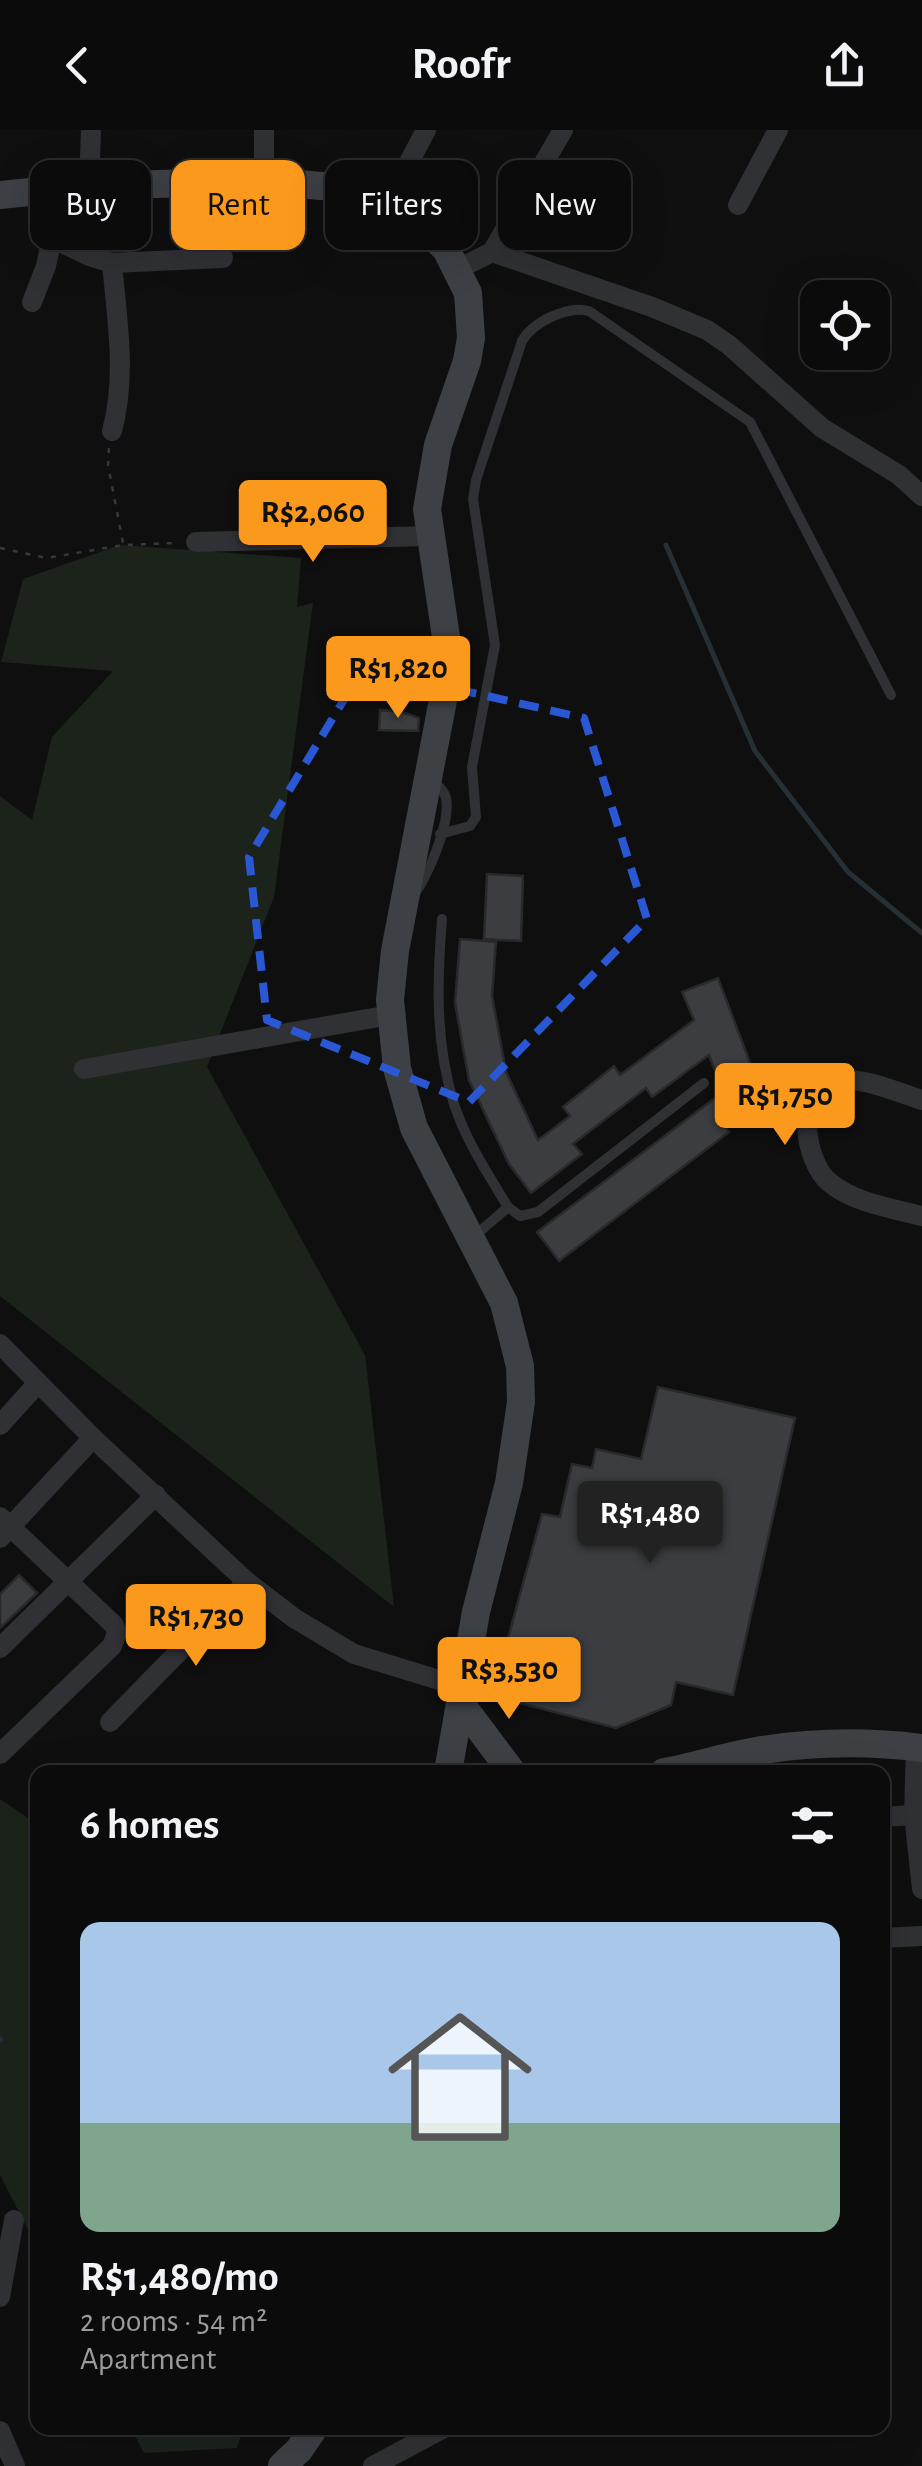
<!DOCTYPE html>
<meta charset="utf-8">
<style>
body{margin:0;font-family:"Alegreya Sans",sans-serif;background:#19191a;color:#f1f3f6;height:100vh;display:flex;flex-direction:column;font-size:38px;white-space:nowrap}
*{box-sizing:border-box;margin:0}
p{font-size:32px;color:#9a9b9d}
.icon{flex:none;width:55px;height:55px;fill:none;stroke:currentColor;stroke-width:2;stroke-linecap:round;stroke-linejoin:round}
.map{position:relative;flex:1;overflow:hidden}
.side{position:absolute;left:30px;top:1635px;width:860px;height:670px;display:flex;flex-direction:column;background:#0b0b0c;border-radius:20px;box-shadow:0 10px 40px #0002,0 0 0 2px #2b2b2d}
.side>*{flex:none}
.hud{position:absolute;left:30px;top:30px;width:862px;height:90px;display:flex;gap:20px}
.controls{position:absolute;left:800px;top:150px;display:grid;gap:20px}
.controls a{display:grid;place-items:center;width:90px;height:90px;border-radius:20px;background:#0b0b0c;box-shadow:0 10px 40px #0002,0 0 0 2px #2b2b2d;font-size:50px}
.price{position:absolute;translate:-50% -85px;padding:0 22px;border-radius:10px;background:#fa991c;color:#111;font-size:32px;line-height:65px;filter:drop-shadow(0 2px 5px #0008)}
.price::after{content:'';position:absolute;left:50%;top:60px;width:30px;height:22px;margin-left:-15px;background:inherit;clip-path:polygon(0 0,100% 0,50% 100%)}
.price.on{background:#222;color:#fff}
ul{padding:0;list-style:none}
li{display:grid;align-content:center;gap:20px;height:530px;padding:0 50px}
li span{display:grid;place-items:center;height:310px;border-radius:20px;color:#555}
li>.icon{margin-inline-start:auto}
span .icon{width:180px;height:180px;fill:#fffc;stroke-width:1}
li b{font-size:42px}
h2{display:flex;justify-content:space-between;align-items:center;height:120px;padding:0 50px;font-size:42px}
.chip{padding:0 35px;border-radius:20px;background:#0b0b0c;box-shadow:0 10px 40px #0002,0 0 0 2px #2b2b2d;font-size:35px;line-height:90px}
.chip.on{background:#fa991c;color:#111}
header{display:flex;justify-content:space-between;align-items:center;height:130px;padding:0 50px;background:#0b0b0c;font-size:45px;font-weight:600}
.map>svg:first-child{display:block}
.green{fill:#1b231b}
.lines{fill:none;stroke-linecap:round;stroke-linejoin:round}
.stream{stroke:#252f34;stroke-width:5}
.building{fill:#3b3d40;stroke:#29292c;stroke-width:2.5}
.path{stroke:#35383c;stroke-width:2.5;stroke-dasharray:5 8;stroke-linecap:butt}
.service{stroke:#303135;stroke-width:10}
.minor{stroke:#303135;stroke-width:20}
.secondary{stroke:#3d4045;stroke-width:28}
.marked{fill:none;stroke:#2a57d4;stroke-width:8;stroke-dasharray:20 12;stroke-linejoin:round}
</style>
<header><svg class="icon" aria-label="back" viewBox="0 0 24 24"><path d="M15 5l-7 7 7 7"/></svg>Roofr<svg class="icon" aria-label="share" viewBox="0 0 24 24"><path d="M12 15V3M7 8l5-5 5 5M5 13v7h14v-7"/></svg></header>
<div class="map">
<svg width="922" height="2336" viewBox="0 0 922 2336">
<rect width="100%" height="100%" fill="#0f0f10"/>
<g class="green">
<polygon points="120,415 301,428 297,477 313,473 274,767 207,937 365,1225 394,1477 0,1166 0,666 32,690 52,607 113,541 1,532 23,449"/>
<polygon points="0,1669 37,1694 37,2117 0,2045"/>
<polygon points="131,2298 243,2298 237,2318 144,2323"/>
</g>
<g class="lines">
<g class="stream">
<polyline points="666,415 755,621 848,742 922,803"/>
<polyline points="0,1909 1,1910"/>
</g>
</g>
<g class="building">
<polygon points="380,580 399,581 419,588 418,601 379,600"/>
<polygon points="487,744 523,746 521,811 484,809"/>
<polygon points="460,809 496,812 492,866 506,942 538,1010 570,986 563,977 614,936 620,945 694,890 682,862 718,848 767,978 723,994 729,1002 559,1131 537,1102 723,962 709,925 652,967 646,958 573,1014 582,1024 531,1063 509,1034 469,950 455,873"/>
<polygon points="658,1257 795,1288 733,1565 676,1552 671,1575 616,1598 504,1569 496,1552 542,1384 560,1387 572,1334 592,1338 596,1319 641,1329"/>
<polygon points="19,1445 37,1463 0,1498 0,1464"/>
</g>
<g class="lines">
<g class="path">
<polyline points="109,318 108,335 123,413"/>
<polyline points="0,418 47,428 123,415 176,413"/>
</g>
<g class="service">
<path d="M440,704L470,696L476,687L472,637L495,515L473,369L476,350L522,211C533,192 568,175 589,181L750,292L891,565"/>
<path d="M414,765C428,745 451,693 446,668C444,660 437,655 431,649"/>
<path d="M442,789C437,851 435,913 454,974C466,1011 488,1044 508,1077L471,1109"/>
<polyline points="508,1077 520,1086 538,1082 704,953"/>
</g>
<g class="minor">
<polyline points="264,51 264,0"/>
<polyline points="89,56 91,0"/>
<polyline points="53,61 52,108 89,126 112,133 223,128"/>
<polyline points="387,74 426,0"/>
<polyline points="738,75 778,0"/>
<polyline points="492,122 652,177 707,200 729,215 822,298 899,345 922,366"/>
<polyline points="458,139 492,122 563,0"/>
<polyline points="32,172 46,136 52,108"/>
<path d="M112,301C127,245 117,190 112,133"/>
<polyline points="196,412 429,406"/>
<polyline points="84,939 390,885"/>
<path d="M922,970C896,962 859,944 832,952C794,962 805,1032 829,1052C854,1073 891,1078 922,1086"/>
<polyline points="0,1214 93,1308 247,1452 294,1488 354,1524 462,1557"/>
<polyline points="0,1295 37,1254"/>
<polyline points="0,1387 114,1495 117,1503 112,1516 0,1624"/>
<polyline points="0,1408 93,1308"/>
<polyline points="0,1518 156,1365"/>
<polyline points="110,1592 247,1452"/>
<polyline points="916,1617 914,1685 922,1759"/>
<polyline points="882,1687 914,1685"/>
<polyline points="882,1808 922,1806"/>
<polyline points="0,2167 14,2090"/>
<polyline points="0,2301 15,2336"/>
<polyline points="373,2336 444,2298"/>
</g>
<g class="secondary">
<polyline points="0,65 89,56 264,51 333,57 387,74 412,87 446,119 468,163 471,208 467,231 438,315 427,379 446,507 443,570 395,821 390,870 397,938 414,998 504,1173 520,1236 521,1272 509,1353 476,1482 448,1642"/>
<polyline points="461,1574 512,1642"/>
<path d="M664,1642C695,1637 725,1626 756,1621C811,1612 867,1611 922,1618"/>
<polyline points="282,2336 299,2320 314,2298"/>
</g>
</g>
<path class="marked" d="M363,538L584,588L647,789L469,972L267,890L249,727Z"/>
</svg>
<div class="controls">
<a><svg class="icon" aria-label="locate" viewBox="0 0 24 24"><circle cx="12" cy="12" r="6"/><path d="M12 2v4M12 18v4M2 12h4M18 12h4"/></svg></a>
</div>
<b class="price" style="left:313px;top:435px">R$2,060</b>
<b class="price" style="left:398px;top:591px">R$1,820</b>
<b class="price" style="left:785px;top:1018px">R$1,750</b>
<b class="price on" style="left:650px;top:1436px">R$1,480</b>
<b class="price" style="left:196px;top:1539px">R$1,730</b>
<b class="price" style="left:509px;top:1592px">R$3,530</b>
<div class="hud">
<a class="chip">Buy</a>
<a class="chip on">Rent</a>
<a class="chip">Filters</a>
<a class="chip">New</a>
</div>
<section class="side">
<h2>6 homes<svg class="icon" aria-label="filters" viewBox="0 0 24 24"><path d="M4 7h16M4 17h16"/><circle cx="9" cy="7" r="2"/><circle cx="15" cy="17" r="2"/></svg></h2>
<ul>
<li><span style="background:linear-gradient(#a9c7e8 65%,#7fa58c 0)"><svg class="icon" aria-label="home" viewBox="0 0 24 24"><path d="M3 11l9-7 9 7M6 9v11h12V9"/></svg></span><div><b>R$1,480/mo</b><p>2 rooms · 54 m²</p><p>Apartment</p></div></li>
</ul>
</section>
</div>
